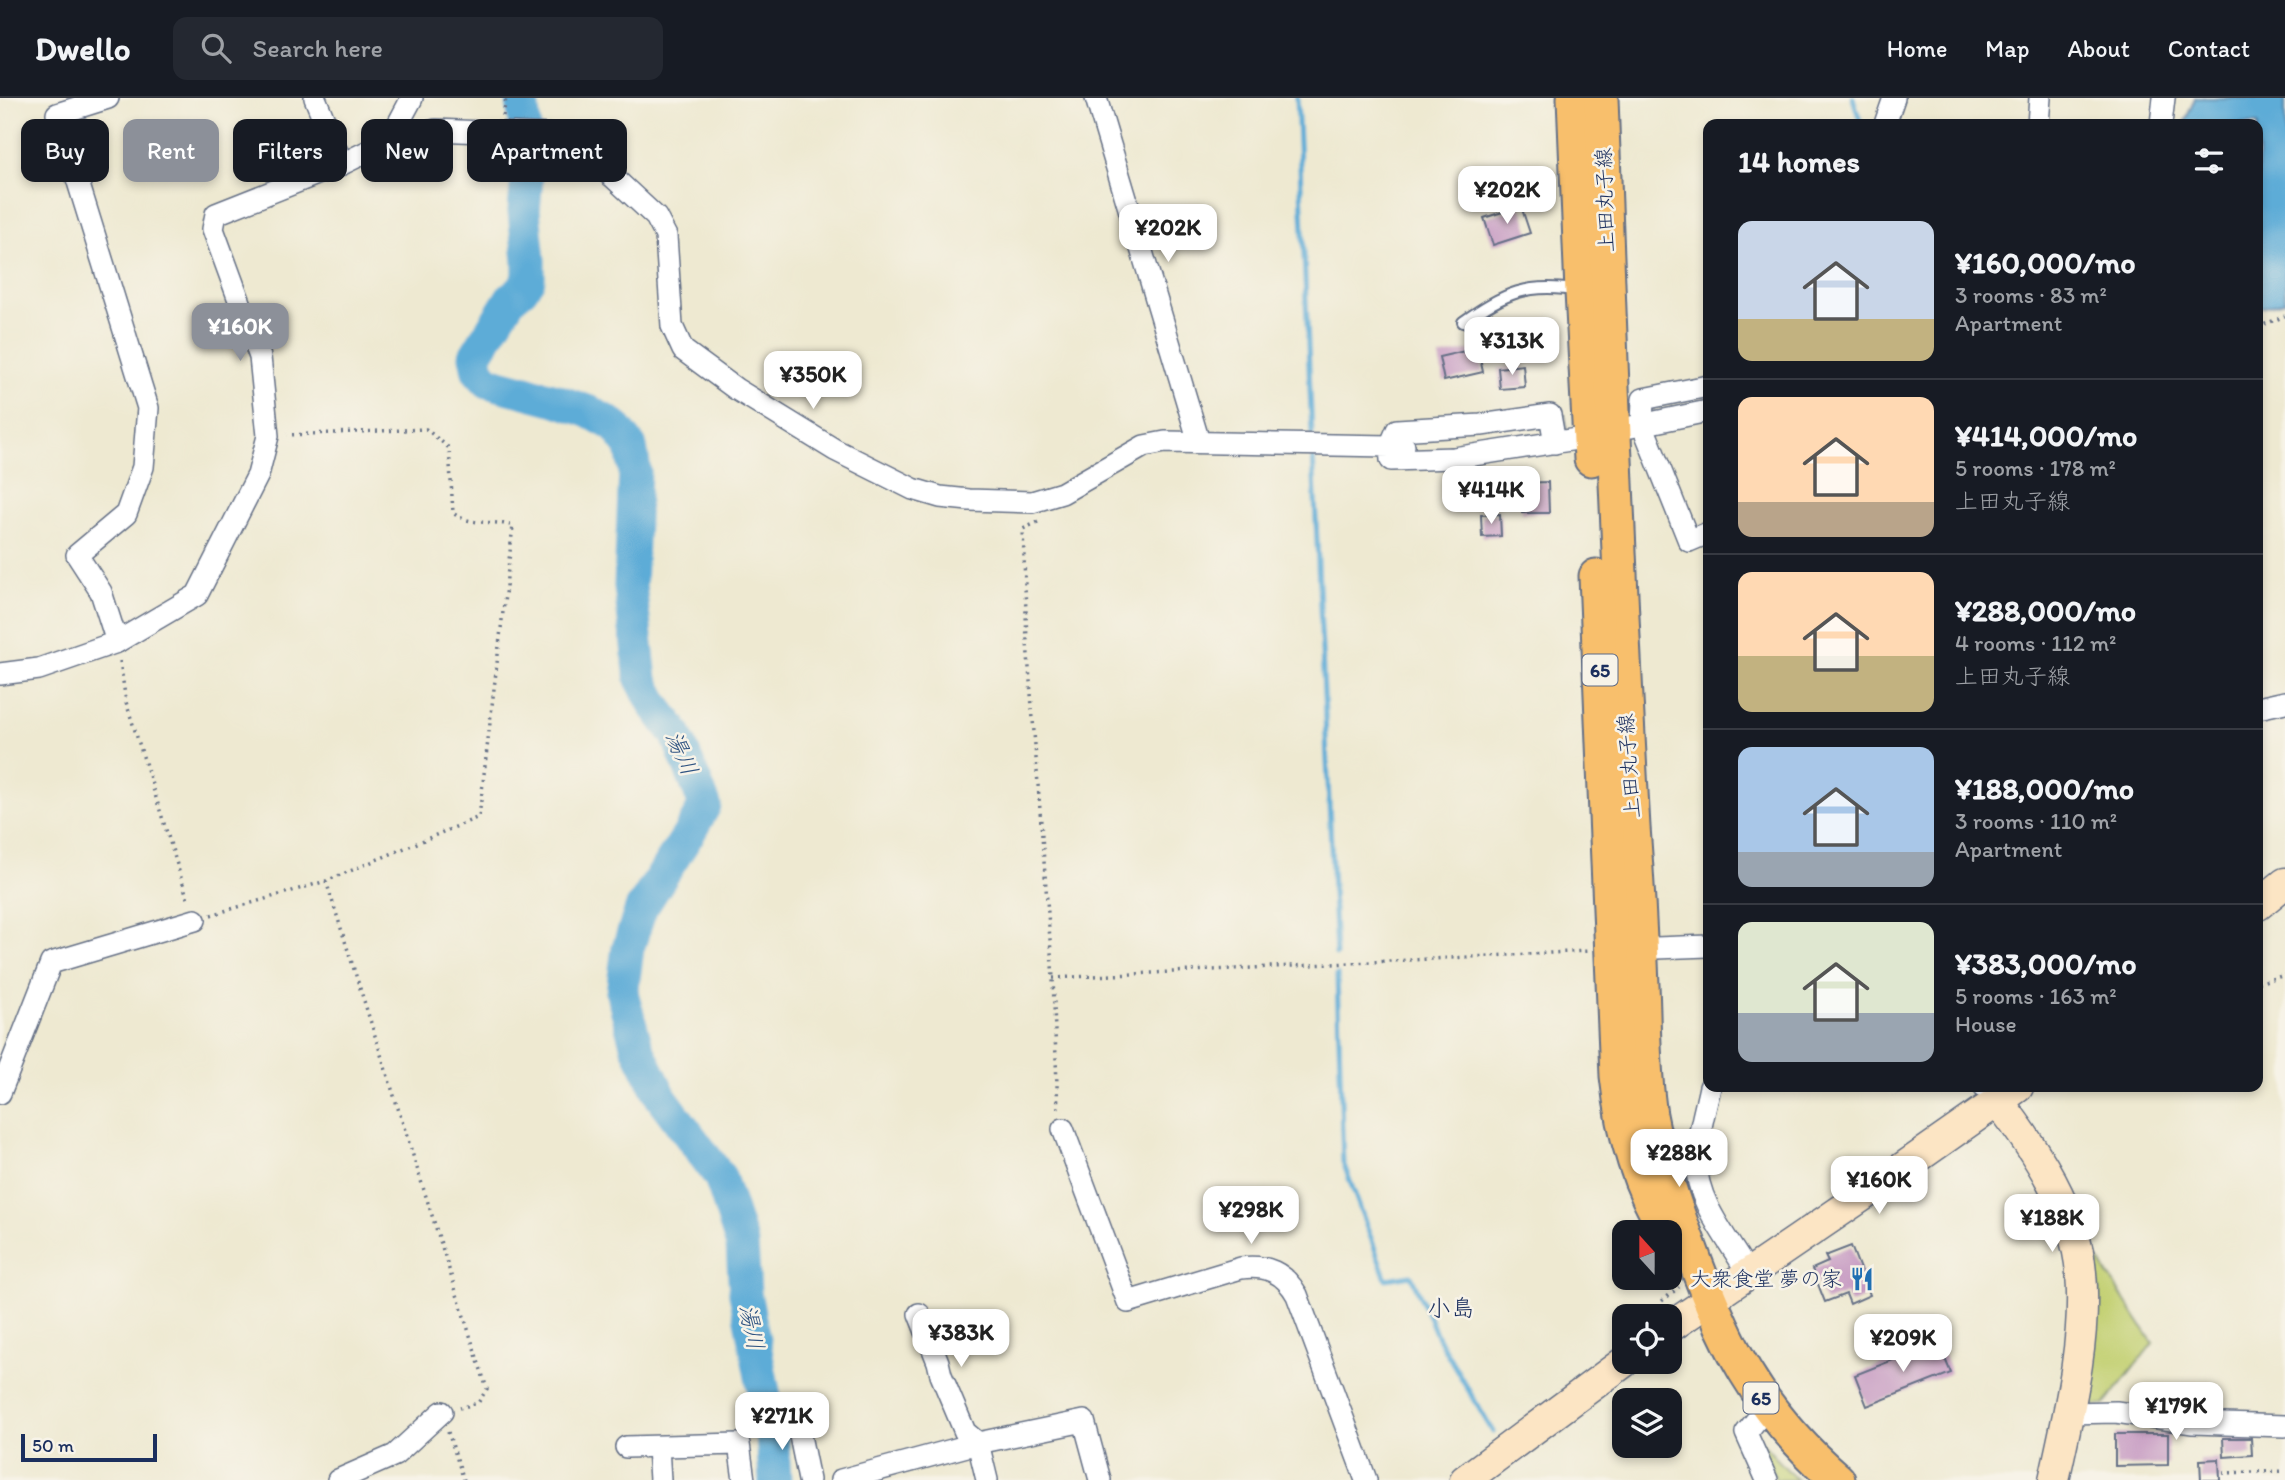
<!DOCTYPE html>
<meta charset="utf-8">
<style>
body{margin:0;font-family:Itim,"Klee One",sans-serif;background:#242831;color:#f1f3f6;height:100vh;display:flex;flex-direction:column;font-size:26px;white-space:nowrap}
*{box-sizing:border-box;margin:0}
p{font-size:23px;color:#9ea1a6}
.icon{flex:none;width:38px;height:38px;fill:none;stroke:currentColor;stroke-width:2;stroke-linecap:round;stroke-linejoin:round}
.map{position:relative;flex:1;overflow:hidden}
.details{position:absolute;left:1703px;top:21px;width:560px;height:973px;display:flex;flex-direction:column;background:#171b24;border-radius:14px;box-shadow:0 4px 10px #0003}
.details>*{flex:none}
.top-card{position:absolute;left:21px;top:21px;width:665px;height:63px;display:flex;gap:14px}
.needle{width:46px;rotate:339deg}
.controls{position:absolute;left:1612px;top:1122px;display:grid;gap:14px}
.controls a{display:grid;place-items:center;width:70px;height:70px;border-radius:14px;background:#171b24;box-shadow:0 4px 10px #0003;font-size:35px}
.scale{position:absolute;left:21px;bottom:18px;width:136px;box-sizing:border-box;padding-left:7px;border:4px solid #1b2f5e;border-top:0;font-size:19px;line-height:24px;white-space:nowrap;color:#1b2f5e;-webkit-text-stroke:5px #f7f3e8;paint-order:stroke}
.price{position:absolute;translate:-50% -60px;padding:0 16px;border-radius:14px;background:#fff;color:#222;font-size:23px;line-height:46px;filter:drop-shadow(0 2px 4px #0008)}
.price::after{content:'';position:absolute;left:50%;top:42px;width:21px;height:16px;margin-left:-10px;background:inherit;clip-path:polygon(0 0,100% 0,50% 100%)}
.price.selected{background:#8c9099;color:#fff}
ul{padding:0;list-style:none}
li{display:flex;align-items:center;gap:21px;height:175px;padding:0 35px}
li+li{border-top:2px solid #363941}
li span{display:grid;place-items:center;flex:none;width:196px;height:140px;border-radius:14px;color:#555}
li>.icon{margin-inline-start:auto}
span .icon{width:84px;height:84px;fill:#fffc;stroke-width:1}
li b{font-size:30px}
h2{display:flex;justify-content:space-between;align-items:center;height:84px;padding:0 35px;font-size:30px}
.tag{padding:0 24px;border-radius:14px;background:#171b24;box-shadow:0 4px 10px #0003;font-size:24px;line-height:63px}
.tag.selected{background:#8c9099;color:#fff}
header{display:flex;align-items:center;gap:42px;box-sizing:border-box;height:98px;padding:0 35px;background:#171b24;border-bottom:2px solid #363941}
header strong{font-size:33px}
nav{display:flex;gap:38px;margin-inline-start:auto;font-size:24px}
.search{width:490px;height:63px;background:#242831;display:flex;align-items:center;gap:18px;box-sizing:border-box;padding:0 24px;border-radius:14px;color:#9ea1a6;font-size:26px}
.map>svg:first-child{display:block}
.green{fill:#c3d072;stroke:#6f8068;stroke-width:2}
.water{fill:#5dacd7;stroke:#3c6e9a;stroke-width:2}
.lines{fill:none;stroke-linecap:round;stroke-linejoin:round}
.stream{stroke:#5dacd7;stroke-width:5}
.river{stroke:#5dacd7;stroke-width:33}
.building{fill:#c79cc3}
.street-tunnel{stroke:#c4c4ba;stroke-width:21;stroke-dasharray:21 10;stroke-linecap:butt}
.lane-casing{stroke:#657086;stroke-width:14}
.street-casing{stroke:#657086;stroke-width:24}
.secondary-casing{stroke:#657086;stroke-width:33}
.primary-casing{stroke:#657086;stroke-width:37}
.path{stroke:#657086;stroke-width:3.5;stroke-dasharray:2 5;stroke-linecap:butt}
.lane{stroke:#fff;stroke-width:10}
.street{stroke:#fff;stroke-width:21}
.secondary{stroke:#fce5c4;stroke-width:30}
.primary{stroke:#f8bf6c;stroke-width:33}
.labels{text-anchor:middle;stroke-width:5;stroke-linejoin:round;paint-order:stroke}
.shield{fill:#f7f3e8;stroke:#5d6a87;stroke-width:2}
.shield-label{font-size:19px;font-weight:bold;fill:#1b2f5e}
.street-label{font-size:21px;fill:#1b2f5e;stroke:#f7f3e8}
.poi-label{font-size:21px;fill:#1b2f5e;stroke:#f7f3e8;text-anchor:end}
.water-label{font-size:23px;font-style:italic;fill:#2f5482;stroke:#f7f3e8}
.quarter-label{font-size:24px;fill:#1b2f5e;stroke:#f7f3e8}
</style>
<header>
<strong>Dwello</strong>
<div class="search"><svg class="icon" aria-label="search" viewBox="0 0 24 24"><circle cx="10" cy="10" r="6"/><path d="M15 15l6 6"/></svg>Search here</div>
<nav><a>Home</a><a>Map</a><a>About</a><a>Contact</a></nav>
</header>
<div class="map">
<svg width="2285" height="1382" viewBox="0 0 2285 1382">
<rect width="100%" height="100%" fill="#f7f3e8"/>
<filter id="ink" filterUnits="userSpaceOnUse"><feTurbulence type="fractalNoise" baseFrequency=".0143" numOctaves="2"/><feDisplacementMap in="SourceGraphic" scale="14" xChannelSelector="R" yChannelSelector="G"/><feConvolveMatrix kernelMatrix="1 2 1 2 8 2 1 2 1" color-interpolation-filters="sRGB"/></filter>
<filter id="wash" filterUnits="userSpaceOnUse"><feTurbulence type="fractalNoise" baseFrequency=".00686" numOctaves="4" result="noise"/><feDisplacementMap in="SourceGraphic" scale="28" xChannelSelector="R" yChannelSelector="G"/><feGaussianBlur stdDeviation="1.57" result="paint"/><feColorMatrix in="noise" values="0 0 0 0 0 0 0 0 0 0 0 0 0 0 0 0 0 1.4 0 .05"/><feComposite in="paint" operator="in"/></filter>
<g filter="url(#wash)">
<rect width="100%" height="100%" fill="#eee9d1"/>
<g class="green">
<polygon points="2097,1160 2153,1245 2104,1307 2082,1308 2095,1235 2099,1203"/>
<polygon points="1758,1341 1797,1382 1776,1382"/>
</g>
<polygon class="water" points="2195,0 2285,0 2285,203 2258,210 2258,26 2184,26"/>
<g class="lines">
<g class="stream">
<polyline points="1297,0 1312,336"/>
<polyline points="1853,0 1861,26"/>
<polyline points="1313,356 1336,857"/>
<polyline points="1337,877 1343,1064 1386,1181 1411,1177 1438,1240 1493,1334"/>
</g>
<polyline class="river" points="522,0 528,66 524,113 529,163 529,181 522,191 511,200 475,258 478,273 488,284 556,302 590,314 615,328 631,349 635,373 630,488 641,581 655,608 676,636 705,707 688,737 641,811 628,850 622,895 637,949 661,999 720,1079 742,1147 745,1195 772,1336 775,1382"/>
</g>
<g id="blocks">
<g class="building">
<polygon points="1521,108 1530,135 1493,147 1484,120"/>
<polygon points="1478,250 1483,274 1444,283 1439,259"/>
<polygon points="1523,267 1525,289 1500,291 1498,270"/>
<polygon points="1548,384 1549,415 1522,415 1521,385"/>
<polygon points="1500,416 1501,438 1482,439 1481,417"/>
<polygon points="1851,1148 1870,1197 1850,1206 1846,1196 1825,1204 1812,1171 1828,1164 1825,1158"/>
<polygon points="1938,1244 1951,1275 1867,1308 1855,1277"/>
<polygon points="2115,1336 2168,1336 2168,1367 2115,1368"/>
<polygon points="2223,1340 2251,1340 2252,1357 2224,1359"/>
<polygon points="2219,1361 2220,1382 2201,1382 2200,1362"/>
</g>
</g>
</g>
<g filter="url(#ink)">
<use href="#blocks" fill-opacity="0" stroke="#657086" stroke-width="2"/>
<g class="lines">
<polyline class="street-tunnel" points="1545,332 1665,309"/>
<g class="lane-casing">
<path id="lane" d="M1463,224C1505,195 1527,184 1579,193"/>
</g>
<g class="street-casing">
<g id="street">
<polyline points="108,0 57,16 148,310 143,369 126,416 77,457 101,494 117,544"/>
<polyline points="315,0 342,66"/>
<polyline points="1096,0 1199,344"/>
<polyline points="1885,26 1894,0"/>
<polyline points="2038,26 2040,0"/>
<polyline points="2161,26 2164,0"/>
<polyline points="389,43 412,0"/>
<polyline points="1708,288 1643,301 1642,326 1689,443 1708,435"/>
<polyline points="1631,329 1708,313"/>
<polyline points="1404,348 1390,348 1397,332 1481,327 1550,317 1555,345"/>
<polyline points="0,576 39,571 117,544 197,497 258,377 268,338 260,259 213,131 216,116 342,66 389,43 436,32 553,37 571,46 613,79 656,119 666,138 672,228 683,252 736,291 835,352 913,391 940,399 969,402 1032,404 1062,395 1144,348 1165,344 1390,348 1391,362 1454,360 1590,339"/>
<polyline points="2258,610 2285,604"/>
<polyline points="1630,851 1708,848"/>
<path d="M1710,989C1705,1013 1697,1039 1696,1063C1696,1104 1729,1142 1748,1175"/>
<polyline points="1984,989 1998,1003 2002,991"/>
<polyline points="0,995 51,865 195,822"/>
<path d="M1063,1031L1128,1204L1241,1170C1267,1167 1284,1174 1297,1197L1366,1382"/>
<polyline points="919,1216 938,1264 941,1277 965,1334 978,1345 987,1382"/>
<polyline points="2068,1315 2116,1314 2193,1325 2285,1328"/>
<polyline points="796,1318 809,1382"/>
<polyline points="626,1349 739,1346 744,1382"/>
<polyline points="658,1349 660,1382"/>
<polyline points="338,1382 395,1357 442,1314"/>
<polyline points="841,1382 978,1345 1084,1323 1100,1382"/>
<polyline points="1767,1382 1746,1335 1767,1309"/>
</g>
</g>
<g class="secondary-casing">
<g id="secondary">
<polyline points="2258,807 2285,785"/>
<path d="M1998,1003C2035,1051 2076,1113 2081,1175C2087,1242 2068,1317 2054,1382"/>
<polyline points="1670,1229 1874,1090 2018,989"/>
<polyline points="1465,1382 1624,1264"/>
</g>
</g>
<g class="primary-casing">
<g id="primary">
<polyline points="1574,0 1582,194 1591,361"/>
<path d="M1601,0C1610,243 1619,486 1633,729C1637,781 1640,834 1642,887C1644,930 1643,974 1650,1017C1658,1059 1672,1101 1687,1141C1723,1243 1755,1310 1838,1382"/>
<path d="M1596,478L1617,978C1623,1034 1637,1086 1667,1134"/>
</g>
</g>
<g class="path">
<polyline points="503,18 506,0"/>
<polyline points="2258,229 2285,218"/>
<polyline points="1038,424 1023,431 1027,544 1053,880 1058,1014"/>
<polyline points="120,563 126,604 189,805"/>
<polyline points="326,783 487,1291 478,1305 460,1310"/>
<path d="M211,817L326,783L479,719L513,428C492,421 471,429 453,415L449,350L426,331L287,337"/>
<polyline points="1053,880 1589,853"/>
<polyline points="2258,885 2285,877"/>
<polyline points="1662,1203 1679,1189"/>
<polyline points="448,1334 464,1382"/>
<polyline points="2223,1375 2285,1373"/>
</g>
<use href="#lane" class="lane"/>
<use href="#street" class="street"/>
<use href="#secondary" class="secondary"/>
<use href="#primary" class="primary"/>
</g>
</g>
<defs>
<g id="restaurant-bare" transform="scale(1.89)"><path d="M-5-6h1v4h1v-4h1v4h1v-4h1v5L-1.5 .5V6h-2V.5L-5-1ZM5-6V6H3V1.5H1.5Q1.5-4 5-6Z" fill="#1f6fb2" stroke="#f7f3e8" stroke-width="2.5" paint-order="stroke"/></g>
</defs>
<g fill-rule="evenodd">
<use href="#restaurant-bare" x="1862" y="1181"/>
</g>
<g class="labels">
<g class="shield">
<rect x="1582.5" y="556.5" width="35" height="31" rx="5"/>
<rect x="1743.5" y="1284.5" width="35" height="31" rx="5"/>
</g>
<g class="shield-label">
<text x="1600" y="579">65</text>
<text x="1761" y="1307">65</text>
</g>
<g class="street-label">
<text transform="translate(1605 102) rotate(-92)" y="7">上田丸子線</text>
<text transform="translate(1629 668) rotate(-94)" y="7">上田丸子線</text>
</g>
<g class="poi-label">
<text x="1842" y="1188">大衆食堂 夢の家</text>
</g>
<g class="water-label">
<text transform="translate(682 655) rotate(66)" y="8">湯川</text>
<text transform="translate(752 1229) rotate(79)" y="8">湯川</text>
</g>
<g class="quarter-label">
<text x="1451" y="1218">小島</text>
</g>
</g>
</svg>
<div class="controls">
<a><svg class="needle" viewBox="-14 -14 28 28"><path d="M0-13l5 13h-10z" fill="#e53935"/><path d="M0 13l5-13h-10z" fill="#9ea1a6"/></svg></a>
<a><svg class="icon" aria-label="locate" viewBox="0 0 24 24"><circle cx="12" cy="12" r="6"/><path d="M12 2v4M12 18v4M2 12h4M18 12h4"/></svg></a>
<a><svg class="icon" aria-label="layers" viewBox="0 0 24 24"><path d="M12 4l9 5-9 5-9-5zM3 14l9 5 9-5"/></svg></a>
</div>
<div class="scale">50 m</div>
<b class="price" style="left:1507px;top:128px">¥202K</b>
<b class="price" style="left:1168px;top:166px">¥202K</b>
<b class="price selected" style="left:240px;top:265px">¥160K</b>
<b class="price" style="left:1512px;top:279px">¥313K</b>
<b class="price" style="left:813px;top:313px">¥350K</b>
<b class="price" style="left:1491px;top:428px">¥414K</b>
<b class="price" style="left:1679px;top:1091px">¥288K</b>
<b class="price" style="left:1879px;top:1118px">¥160K</b>
<b class="price" style="left:1251px;top:1148px">¥298K</b>
<b class="price" style="left:2052px;top:1156px">¥188K</b>
<b class="price" style="left:961px;top:1271px">¥383K</b>
<b class="price" style="left:1903px;top:1276px">¥209K</b>
<b class="price" style="left:2176px;top:1344px">¥179K</b>
<b class="price" style="left:782px;top:1354px">¥271K</b>
<div class="top-card">
<a class="tag">Buy</a>
<a class="tag selected">Rent</a>
<a class="tag">Filters</a>
<a class="tag">New</a>
<a class="tag">Apartment</a>
</div>
<section class="details">
<h2>14 homes<svg class="icon" aria-label="filters" viewBox="0 0 24 24"><path d="M4 7h16M4 17h16"/><circle cx="9" cy="7" r="2"/><circle cx="15" cy="17" r="2"/></svg></h2>
<ul>
<li><span style="background:linear-gradient(#c9d6e8 70%,#c2b280 0)"><svg class="icon" aria-label="home" viewBox="0 0 24 24"><path d="M3 11l9-7 9 7M6 9v11h12V9"/></svg></span><div><b>¥160,000/mo</b><p>3 rooms · 83 m²</p><p>Apartment</p></div></li>
<li><span style="background:linear-gradient(#ffd9b3 75%,#b9a48a 0)"><svg class="icon" aria-label="home" viewBox="0 0 24 24"><path d="M3 11l9-7 9 7M6 9v11h12V9"/></svg></span><div><b>¥414,000/mo</b><p>5 rooms · 178 m²</p><p>上田丸子線</p></div></li>
<li><span style="background:linear-gradient(#ffd9b3 60%,#c2b280 0)"><svg class="icon" aria-label="home" viewBox="0 0 24 24"><path d="M3 11l9-7 9 7M6 9v11h12V9"/></svg></span><div><b>¥288,000/mo</b><p>4 rooms · 112 m²</p><p>上田丸子線</p></div></li>
<li><span style="background:linear-gradient(#a9c7e8 75%,#9aa5b1 0)"><svg class="icon" aria-label="home" viewBox="0 0 24 24"><path d="M3 11l9-7 9 7M6 9v11h12V9"/></svg></span><div><b>¥188,000/mo</b><p>3 rooms · 110 m²</p><p>Apartment</p></div></li>
<li><span style="background:linear-gradient(#dfe7d0 65%,#9aa5b1 0)"><svg class="icon" aria-label="home" viewBox="0 0 24 24"><path d="M3 11l9-7 9 7M6 9v11h12V9"/></svg></span><div><b>¥383,000/mo</b><p>5 rooms · 163 m²</p><p>House</p></div></li>
</ul>
</section>
</div>
